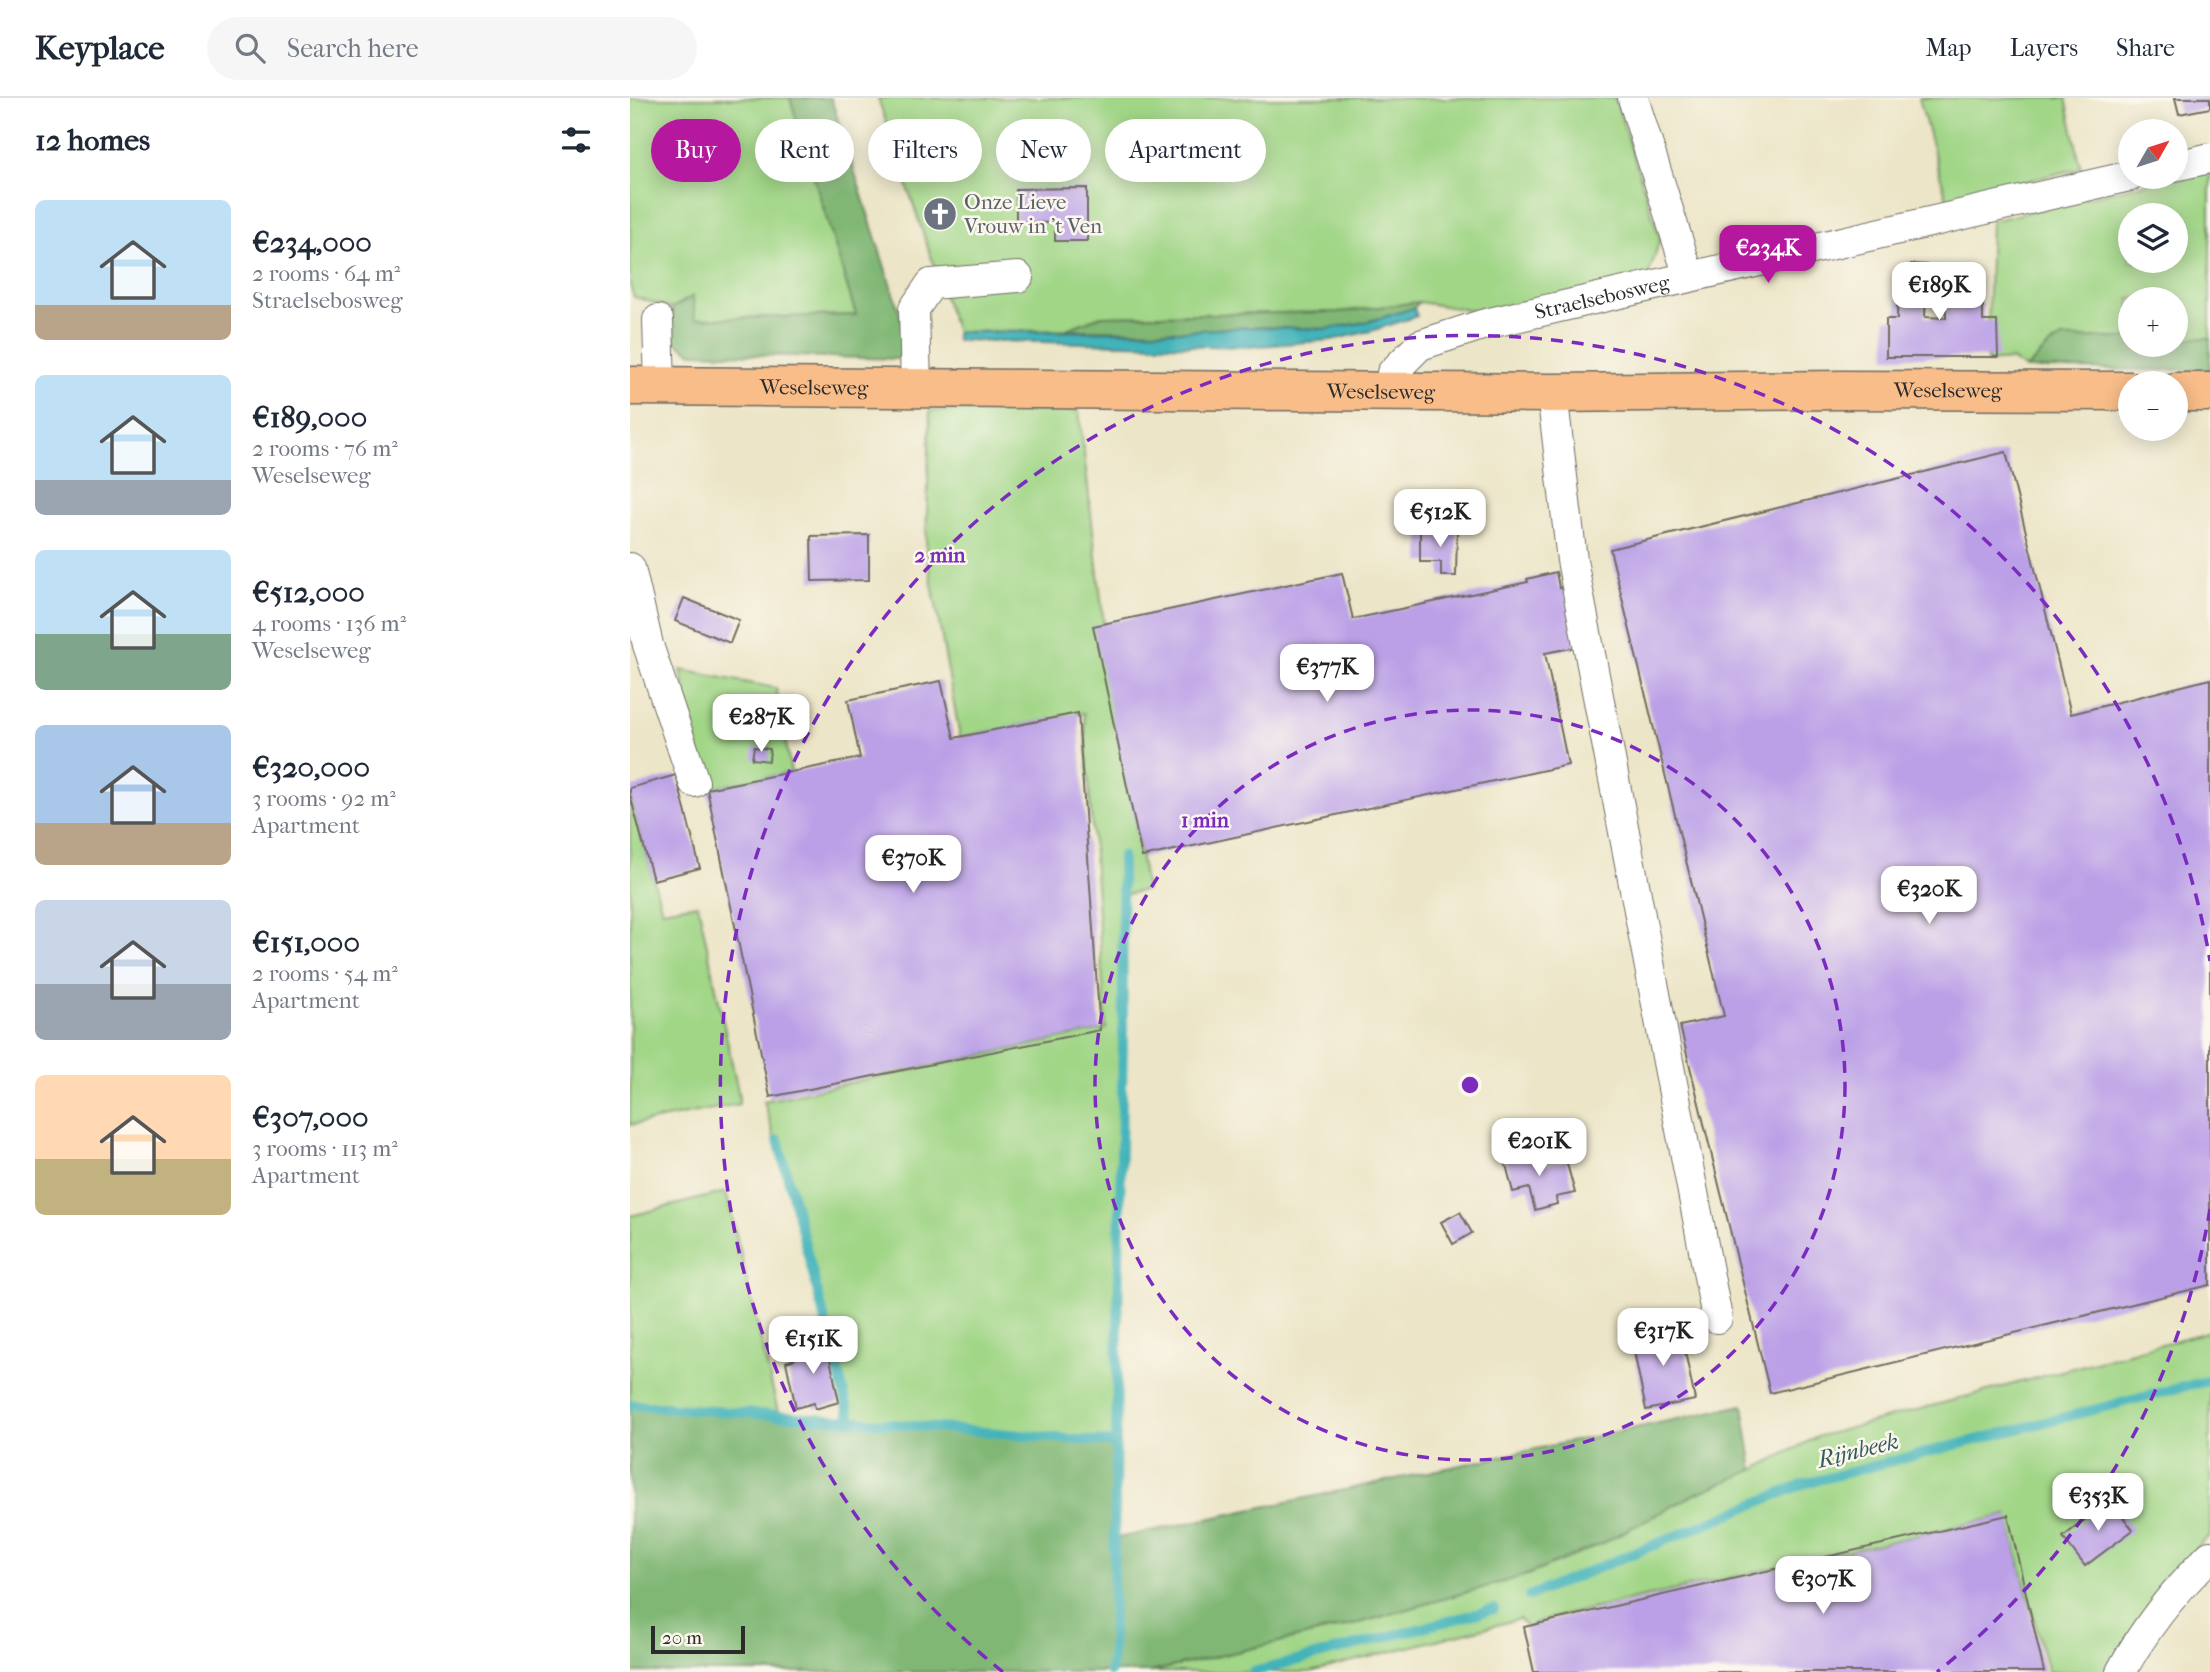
<!DOCTYPE html>
<meta charset="utf-8">
<style>
body{margin:0;font-family:"IM FELL French Canon",serif;background:#f6f6f7;color:#1f2937;height:100vh;display:flex;flex-direction:column;font-size:26px;white-space:nowrap}
*{box-sizing:border-box;margin:0}
p{font-size:23px;color:#747a83}
.icon{flex:none;width:38px;height:38px;fill:none;stroke:currentColor;stroke-width:2;stroke-linecap:round;stroke-linejoin:round}
.map{position:relative;flex:1;overflow:hidden}
.panel{display:flex;flex-direction:column;background:#fff;width:630px}
.panel>*{flex:none}
.guide{position:absolute;left:21px;top:21px;width:665px;height:63px;display:flex;gap:14px}
.needle{width:46px;rotate:51deg}
.fabs{position:absolute;left:1488px;top:21px;display:grid;gap:14px}
.fabs a{display:grid;place-items:center;width:70px;height:70px;border-radius:50%;background:#fff;box-shadow:0 4px 18px #0003;font-size:35px}
.scale{position:absolute;left:21px;bottom:18px;width:94px;box-sizing:border-box;padding-left:7px;border:4px solid #2b2b2b;border-top:0;font-size:19px;line-height:24px;white-space:nowrap;color:#2b2b2b;-webkit-text-stroke:5px #fbf7ec;paint-order:stroke}
.price{position:absolute;translate:-50% -60px;padding:0 16px;border-radius:14px;background:#fff;color:#222;font-size:23px;line-height:46px;filter:drop-shadow(0 2px 4px #0008)}
.price::after{content:'';position:absolute;left:50%;top:42px;width:21px;height:16px;margin-left:-10px;background:inherit;clip-path:polygon(0 0,100% 0,50% 100%)}
.price.on{background:#b5179e;color:#fff}
ul{padding:0;list-style:none}
li{display:flex;align-items:center;gap:21px;height:175px;padding:0 35px}
li span{display:grid;place-items:center;flex:none;width:196px;height:140px;border-radius:10px;color:#555}
li>.icon{margin-inline-start:auto}
span .icon{width:84px;height:84px;fill:#fffc;stroke-width:1}
li b{font-size:30px}
h2{display:flex;justify-content:space-between;align-items:center;height:84px;padding:0 35px;font-size:30px}
.tag{padding:0 24px;border-radius:32px;background:#fff;box-shadow:0 4px 18px #0003;font-size:24px;line-height:63px}
.tag.on{background:#b5179e;color:#fff}
header{display:flex;align-items:center;gap:42px;box-sizing:border-box;height:98px;padding:0 35px;background:#fff;border-bottom:2px solid #e0e1e3}
header strong{font-size:33px}
nav{display:flex;gap:38px;margin-inline-start:auto;font-size:24px}
.search{width:490px;height:63px;background:#f6f6f7;display:flex;align-items:center;gap:18px;box-sizing:border-box;padding:0 24px;border-radius:38px;color:#747a83;font-size:26px}
main{display:flex;flex:1;min-height:0}
.map>svg:first-child{display:block}
.green{fill:#a1d687;stroke:#668059;stroke-width:2;fill-rule:evenodd}
.forest{fill:#80b774;stroke:#567150;stroke-width:2}
.water{fill:#42b3b9;stroke:#366f72;stroke-width:2}
.lines{fill:none;stroke-linecap:round;stroke-linejoin:round}
.stream{stroke:#42b3b9;stroke-width:10}
.building{fill:#bba0e7}
.minor-casing{stroke:#6f6c62;stroke-width:32}
.major-casing{stroke:#6f6c62;stroke-width:41}
.minor{stroke:#fff;stroke-width:30}
.major{stroke:#f8bd89;stroke-width:38}
.ring{fill:none;stroke:#7b2cbf;stroke-width:3.5;stroke-dasharray:12 9}
.labels{text-anchor:middle;stroke-width:5;stroke-linejoin:round;paint-order:stroke}
.worship-label{font-size:21px;fill:#5b616d;stroke:#fbf7ec;text-anchor:start}
.street-label{font-size:21px;fill:#2b2b2b;stroke:#fbf7ec}
.water-label{font-size:23px;font-style:italic;fill:#335b5d;stroke:#fbf7ec}
.centre{fill:#7b2cbf;stroke:#fbf7ec;stroke-width:3.5}
.ring-label{font-size:21px;text-anchor:middle;font-weight:bold;fill:#7b2cbf;stroke:#fbf7ec;stroke-width:5;stroke-linejoin:round;paint-order:stroke}
</style>
<header>
<strong>Keyplace</strong>
<div class="search"><svg class="icon" aria-label="search" viewBox="0 0 24 24"><circle cx="10" cy="10" r="6"/><path d="M15 15l6 6"/></svg>Search here</div>
<nav><a>Map</a><a>Layers</a><a>Share</a></nav>
</header>
<main>
<section class="panel">
<h2>12 homes<svg class="icon" aria-label="filters" viewBox="0 0 24 24"><path d="M4 7h16M4 17h16"/><circle cx="9" cy="7" r="2"/><circle cx="15" cy="17" r="2"/></svg></h2>
<ul>
<li><span style="background:linear-gradient(#bfe0f5 75%,#b9a48a 0)"><svg class="icon" aria-label="home" viewBox="0 0 24 24"><path d="M3 11l9-7 9 7M6 9v11h12V9"/></svg></span><div><b>€234,000</b><p>2 rooms · 64 m²</p><p>Straelsebosweg</p></div></li>
<li><span style="background:linear-gradient(#bfe0f5 75%,#9aa5b1 0)"><svg class="icon" aria-label="home" viewBox="0 0 24 24"><path d="M3 11l9-7 9 7M6 9v11h12V9"/></svg></span><div><b>€189,000</b><p>2 rooms · 76 m²</p><p>Weselseweg</p></div></li>
<li><span style="background:linear-gradient(#bfe0f5 60%,#7fa58c 0)"><svg class="icon" aria-label="home" viewBox="0 0 24 24"><path d="M3 11l9-7 9 7M6 9v11h12V9"/></svg></span><div><b>€512,000</b><p>4 rooms · 136 m²</p><p>Weselseweg</p></div></li>
<li><span style="background:linear-gradient(#a9c7e8 70%,#b9a48a 0)"><svg class="icon" aria-label="home" viewBox="0 0 24 24"><path d="M3 11l9-7 9 7M6 9v11h12V9"/></svg></span><div><b>€320,000</b><p>3 rooms · 92 m²</p><p>Apartment</p></div></li>
<li><span style="background:linear-gradient(#c9d6e8 60%,#9aa5b1 0)"><svg class="icon" aria-label="home" viewBox="0 0 24 24"><path d="M3 11l9-7 9 7M6 9v11h12V9"/></svg></span><div><b>€151,000</b><p>2 rooms · 54 m²</p><p>Apartment</p></div></li>
<li><span style="background:linear-gradient(#ffd9b3 60%,#c2b280 0)"><svg class="icon" aria-label="home" viewBox="0 0 24 24"><path d="M3 11l9-7 9 7M6 9v11h12V9"/></svg></span><div><b>€307,000</b><p>3 rooms · 113 m²</p><p>Apartment</p></div></li>
</ul>
</section>
<div class="map">
<svg width="1580" height="1574" viewBox="0 0 1580 1574">
<rect width="100%" height="100%" fill="#fbf7ec"/>
<filter id="ink" filterUnits="userSpaceOnUse"><feTurbulence type="fractalNoise" baseFrequency=".0143" numOctaves="2"/><feDisplacementMap in="SourceGraphic" scale="14" xChannelSelector="R" yChannelSelector="G"/><feConvolveMatrix kernelMatrix="1 2 1 2 8 2 1 2 1" color-interpolation-filters="sRGB"/></filter>
<filter id="wash" filterUnits="userSpaceOnUse"><feTurbulence type="fractalNoise" baseFrequency=".00686" numOctaves="4" result="noise"/><feDisplacementMap in="SourceGraphic" scale="28" xChannelSelector="R" yChannelSelector="G"/><feGaussianBlur stdDeviation="1.57" result="paint"/><feColorMatrix in="noise" values="0 0 0 0 0 0 0 0 0 0 0 0 0 0 0 0 0 1.4 0 .05"/><feComposite in="paint" operator="in"/></filter>
<g filter="url(#wash)">
<rect width="100%" height="100%" fill="#ece5c7"/>
<g class="green">
<polygon points="0,0 160,0 226,217 64,221 63,199 42,210 4,199 0,187"/>
<polygon points="248,0 985,0 1030,141 1018,179 852,214 789,204 710,214 471,218 434,232 326,234"/>
<polygon points="1289,0 1436,0 1451,70 1317,102"/>
<path d="M1580,70V240H1545V201H1500V240H1432L1419,248L1396,271L1382,262L1357,264L1361,123ZM1500,117H1545V163H1500Z"/>
<polygon points="300,313 449,313 474,527 516,792 493,797 484,1344 222,1319 134,1003 476,931 454,615 330,639 296,453"/>
<polygon points="51,572 146,590 161,674 77,691"/>
<polygon points="0,697 32,812 68,806 109,998 109,1006 0,1027"/>
<polygon points="96,1094 148,1314 0,1303 0,1118"/>
<path d="M1580,1233V1437C1538,1477 1508,1524 1478,1574H1418L1377,1417L917,1521L904,1525L898,1532L890,1521L680,1574H520L722,1527L897,1477L971,1446L1065,1396L1123,1372L1187,1339Z"/>
</g>
<g class="forest">
<polygon points="160,0 201,0 279,245 269,261 62,255 44,243 42,210 63,198 65,221 226,217"/>
<polygon points="789,204 784,210 737,224 697,231 616,229 557,233 434,232 471,218 710,214"/>
<polygon points="1432,240 1500,240 1500,247 1545,247 1545,240 1580,240 1580,272 1396,271 1419,248"/>
<polygon points="0,1303 222,1319 484,1344 483,1441 1113,1307 1123,1372 1065,1396 971,1446 897,1477 722,1527 520,1574 0,1574"/>
</g>
<polygon class="water" points="784,210 787,218 741,233 701,242 618,249 326,242 326,234 557,233 616,229 697,231 737,224"/>
<g class="lines">
<g class="stream">
<polyline points="148,1042 221,1322"/>
<polyline points="0,1307 226,1323 486,1345"/>
<polyline points="899,1498 1173,1386 1580,1282"/>
<polyline points="480,1574 482,1563 493,940 492,758"/>
<polyline points="623,1574 864,1511"/>
</g>
</g>
<g id="blocks">
<g class="building">
<polygon points="1545,0 1580,0 1580,10 1549,16"/>
<polygon points="457,90 457,143 425,143 425,125 386,124 386,91"/>
<polygon points="304,105 318,107 315,127 301,125"/>
<polygon points="1281,166 1297,167 1295,219 1316,220 1315,180 1342,180 1342,207 1353,207 1353,223 1367,223 1368,259 1256,259 1256,221 1267,221 1268,180 1282,180"/>
<polygon points="1376,354 1441,616 1580,581 1580,1187 1140,1295 1050,928 1094,918 980,451"/>
<polygon points="790,432 827,432 826,478 811,478 811,464 790,464"/>
<polygon points="239,437 239,482 182,483 181,438"/>
<polygon points="926,474 929,490 935,489 947,549 915,555 938,667 512,759 463,528 712,475 723,521 898,484 897,481"/>
<polygon points="54,500 109,522 100,545 45,523"/>
<polygon points="311,583 324,640 448,615 470,932 140,999 77,691 230,660 218,602"/>
<polygon points="124,649 140,651 139,663 122,661"/>
<polygon points="46,677 70,770 23,782 0,697 0,690"/>
<polygon points="907,1050 911,1064 916,1067 936,1062 945,1095 926,1099 927,1106 905,1112 899,1090 883,1094 874,1059"/>
<polygon points="830,1114 842,1135 823,1146 811,1124"/>
<polygon points="1050,1229 1065,1302 1016,1312 1001,1239"/>
<polygon points="196,1242 209,1304 185,1311 184,1305 166,1310 156,1264 165,1261 162,1251"/>
<polygon points="1480,1402 1503,1432 1455,1468 1433,1439"/>
<polygon points="1378,1417 1414,1574 904,1574 894,1529"/>
</g>
</g>
</g>
<g filter="url(#ink)">
<use href="#blocks" fill-opacity="0" stroke="#6f6c62" stroke-width="2"/>
<g class="lines">
<g class="minor-casing">
<g id="minor">
<polyline points="1003,0 1059,179"/>
<polyline points="1545,68 1580,60"/>
<polyline points="28,222 30,288"/>
<polyline points="286,291 284,211 301,186 388,179"/>
<path id="s1" d="M763,294L762,275L790,247L855,226L1500,78"/>
<polyline points="922,295 942,462 1087,1220"/>
<polyline points="0,470 18,547 64,684"/>
<path d="M1491,1574C1514,1531 1545,1492 1580,1458"/>
</g>
</g>
<g class="major-casing">
<g id="major">
<path id="s2" d="M0,288L922,295L1212,292L1500,293"/>
<polyline points="1545,294 1580,294"/>
</g>
</g>
<use href="#minor" class="minor"/>
<use href="#major" class="major"/>
</g>
</g>
<g class="ring">
<circle cx="840" cy="987" r="375"/>
<path d="M1580 1111A750 750 0 0 1 1307 1574M373 1574A750 750 0 1 1 1580 863"/>
</g>
<defs>
<g id="church-disc" transform="scale(1.75)"><circle r="9.5" fill="#6b7280" stroke="#fbf7ec"/><path d="M-1.2-6h2.4v3.5h3.3v2.4h-3.3V6h-2.4V-.1h-3.3v-2.4h3.3Z" fill="#fff"/></g>
</defs>
<g fill-rule="evenodd">
<use href="#church-disc" x="310" y="116"/>
</g>
<g class="labels">
<g class="worship-label">
<text x="334" y="111">Onze Lieve<tspan x="334" dy="24">Vrouw in 't Ven</tspan></text>
</g>
<g class="street-label">
<text dy="7" stroke="none"><textPath href="#s1" startOffset="247">Straelsebosweg</textPath></text>
<text dy="7" stroke="none"><textPath href="#s2" startOffset="184">Weselseweg</textPath></text>
<text dy="7" stroke="none"><textPath href="#s2" startOffset="1318">Weselseweg</textPath></text>
<text dy="7" stroke="none"><textPath href="#s2" startOffset="751">Weselseweg</textPath></text>
</g>
<g class="water-label">
<text transform="translate(1228 1352) rotate(-14)" y="8">Rijnbeek</text>
</g>
</g>
<circle cx="840" cy="987" r="10" class="centre"/>
<g class="ring-label">
<text x="310" y="464">2 min</text>
<text x="575" y="729">1 min</text>
</g>
</svg>
<div class="fabs">
<a><svg class="needle" viewBox="-14 -14 28 28"><path d="M0-13l5 13h-10z" fill="#e53935"/><path d="M0 13l5-13h-10z" fill="#747a83"/></svg></a>
<a><svg class="icon" aria-label="layers" viewBox="0 0 24 24"><path d="M12 4l9 5-9 5-9-5zM3 14l9 5 9-5"/></svg></a>
<a>+</a>
<a>−</a>
</div>
<div class="scale">20 m</div>
<b class="price on" style="left:1138px;top:187px">€234K</b>
<b class="price" style="left:1309px;top:224px">€189K</b>
<b class="price" style="left:810px;top:451px">€512K</b>
<b class="price" style="left:697px;top:606px">€377K</b>
<b class="price" style="left:131px;top:656px">€287K</b>
<b class="price" style="left:283px;top:797px">€370K</b>
<b class="price" style="left:1299px;top:828px">€320K</b>
<b class="price" style="left:909px;top:1080px">€201K</b>
<b class="price" style="left:1033px;top:1270px">€317K</b>
<b class="price" style="left:183px;top:1278px">€151K</b>
<b class="price" style="left:1468px;top:1435px">€353K</b>
<b class="price" style="left:1193px;top:1518px">€307K</b>
<div class="guide">
<a class="tag on">Buy</a>
<a class="tag">Rent</a>
<a class="tag">Filters</a>
<a class="tag">New</a>
<a class="tag">Apartment</a>
</div>
</div>
</main>
